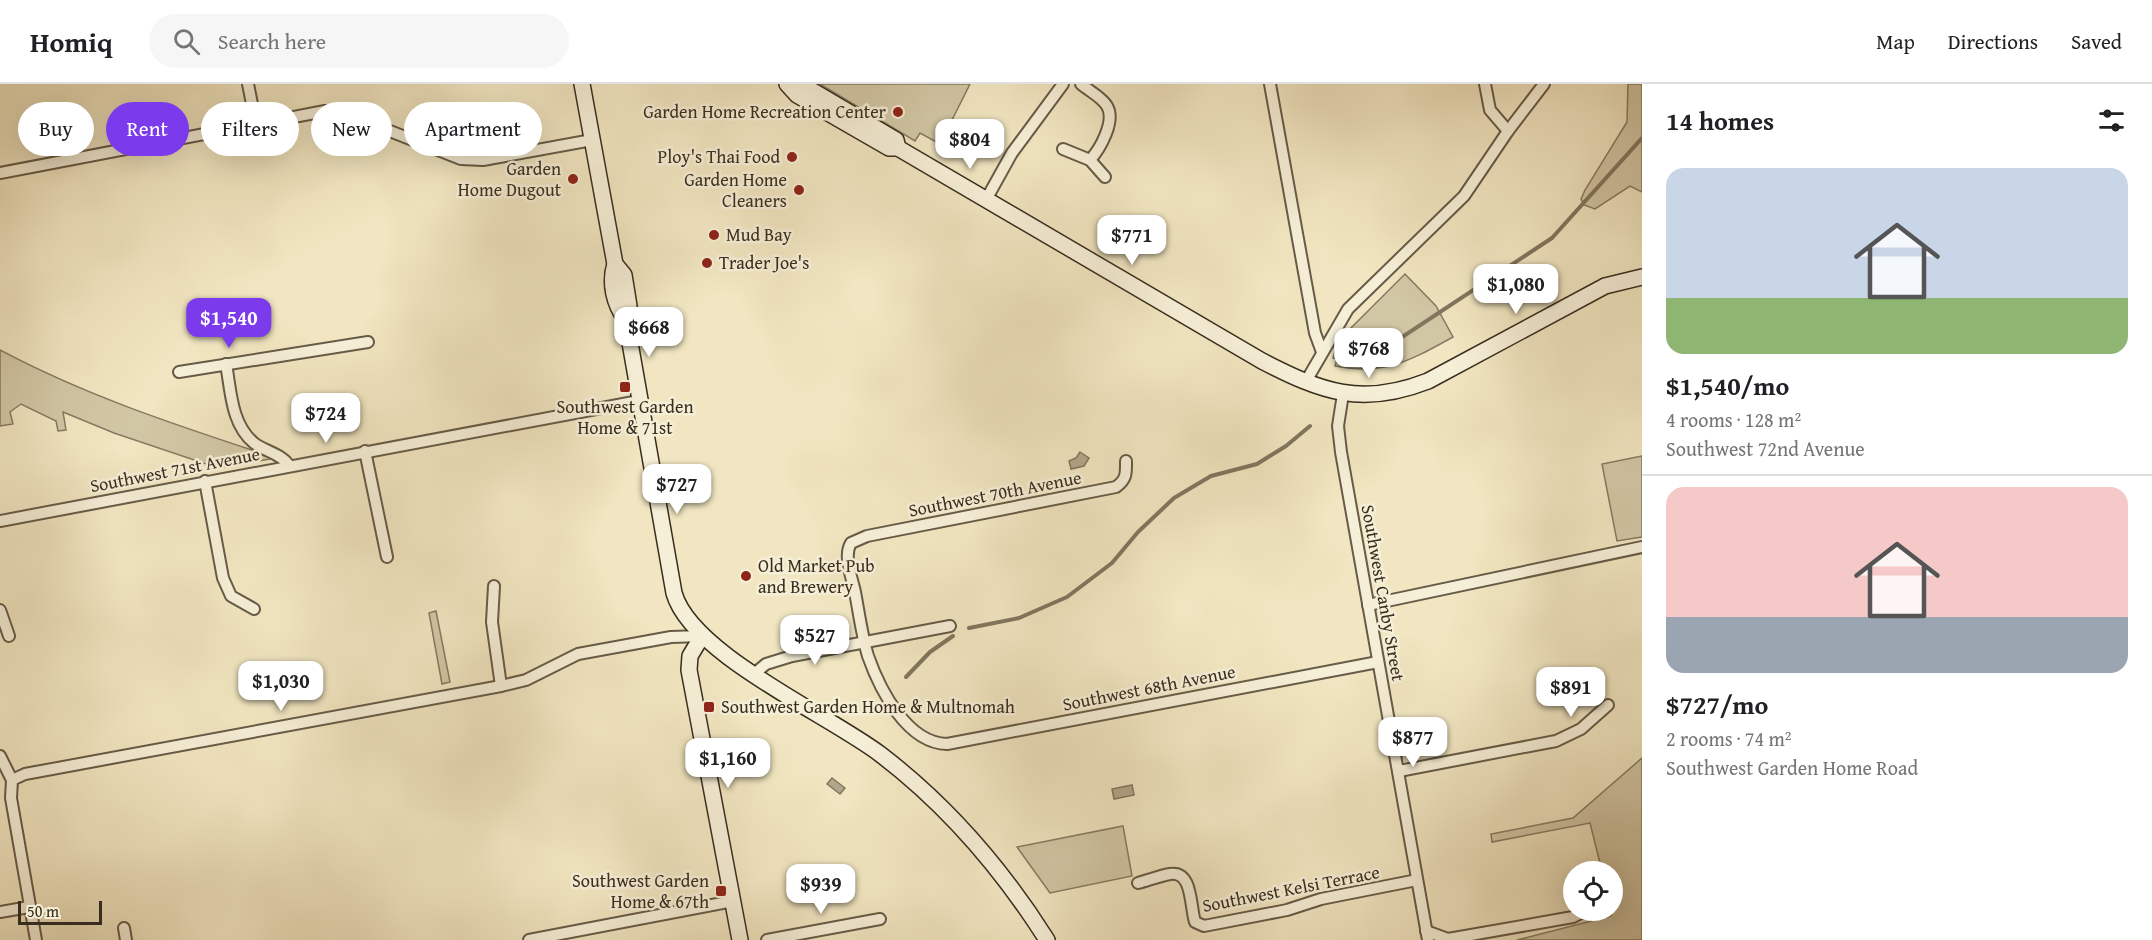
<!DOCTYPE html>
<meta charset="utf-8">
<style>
body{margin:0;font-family:"Gentium Book Plus",serif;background:#f6f6f6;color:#202124;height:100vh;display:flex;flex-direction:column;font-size:22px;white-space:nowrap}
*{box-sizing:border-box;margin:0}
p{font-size:20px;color:#757577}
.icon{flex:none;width:33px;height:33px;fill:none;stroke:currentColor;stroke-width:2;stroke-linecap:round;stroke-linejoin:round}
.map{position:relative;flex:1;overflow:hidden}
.drawer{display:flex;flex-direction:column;background:#fff;width:510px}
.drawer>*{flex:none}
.hud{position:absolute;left:18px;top:18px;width:570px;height:54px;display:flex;gap:12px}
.fabs{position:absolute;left:1563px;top:777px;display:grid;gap:12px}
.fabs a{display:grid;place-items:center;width:60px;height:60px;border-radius:50%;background:#fff;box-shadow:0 6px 24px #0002;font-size:30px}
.scale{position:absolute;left:18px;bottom:15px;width:84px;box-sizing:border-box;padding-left:6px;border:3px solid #392d1e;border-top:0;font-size:16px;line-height:21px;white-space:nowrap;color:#392d1e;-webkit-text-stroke:4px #f6efd7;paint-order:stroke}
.price{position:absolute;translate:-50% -51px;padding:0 14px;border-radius:12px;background:#fff;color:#222;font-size:20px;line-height:39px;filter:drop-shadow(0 2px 3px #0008)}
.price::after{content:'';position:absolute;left:50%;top:36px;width:18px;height:14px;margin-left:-9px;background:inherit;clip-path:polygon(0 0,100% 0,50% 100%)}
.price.active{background:#7c3aed;color:#fff}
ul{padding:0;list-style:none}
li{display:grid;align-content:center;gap:12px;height:318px;padding:0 24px}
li+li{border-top:2px solid #e0e0e0}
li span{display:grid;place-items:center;height:186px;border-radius:18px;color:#555}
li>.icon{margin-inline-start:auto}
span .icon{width:108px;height:108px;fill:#fffc;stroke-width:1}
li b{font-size:26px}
h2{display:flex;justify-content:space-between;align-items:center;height:72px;padding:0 24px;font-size:26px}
.tag{padding:0 21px;border-radius:27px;background:#fff;box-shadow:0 6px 24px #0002;font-size:21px;line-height:54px}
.tag.active{background:#7c3aed;color:#fff}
header{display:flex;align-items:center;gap:36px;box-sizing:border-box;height:84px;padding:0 30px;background:#fff;border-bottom:2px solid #e0e0e0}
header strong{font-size:28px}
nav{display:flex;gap:33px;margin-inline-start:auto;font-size:21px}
.search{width:420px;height:54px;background:#f6f6f6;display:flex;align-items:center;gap:15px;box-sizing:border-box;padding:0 21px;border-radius:33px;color:#757577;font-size:22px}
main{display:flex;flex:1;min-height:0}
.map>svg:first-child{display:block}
.green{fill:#d2c7a5;stroke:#867a62;stroke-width:1.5}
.water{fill:#b2a78a;stroke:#82765f;stroke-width:1.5}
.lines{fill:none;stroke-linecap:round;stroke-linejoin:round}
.stream{stroke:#82765f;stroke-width:4}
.street-casing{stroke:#675b47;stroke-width:14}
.secondary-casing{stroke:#392d1e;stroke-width:18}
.street{stroke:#f6efd7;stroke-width:10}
.secondary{stroke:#f6efd7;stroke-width:15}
.poi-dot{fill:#8f2418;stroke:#f6efd7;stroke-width:2}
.labels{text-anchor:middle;stroke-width:5;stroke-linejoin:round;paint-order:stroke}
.poi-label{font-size:18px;fill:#392d1e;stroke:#f6efd7;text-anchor:end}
.street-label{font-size:18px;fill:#392d1e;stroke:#f6efd7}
</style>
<header>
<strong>Homiq</strong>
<div class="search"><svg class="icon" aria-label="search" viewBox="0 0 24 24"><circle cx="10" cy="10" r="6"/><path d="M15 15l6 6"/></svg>Search here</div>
<nav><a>Map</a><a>Directions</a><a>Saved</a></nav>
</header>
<main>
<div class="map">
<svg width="1642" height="856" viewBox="0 0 1642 856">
<rect width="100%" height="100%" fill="#f1e6c1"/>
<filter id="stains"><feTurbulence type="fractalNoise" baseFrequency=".00333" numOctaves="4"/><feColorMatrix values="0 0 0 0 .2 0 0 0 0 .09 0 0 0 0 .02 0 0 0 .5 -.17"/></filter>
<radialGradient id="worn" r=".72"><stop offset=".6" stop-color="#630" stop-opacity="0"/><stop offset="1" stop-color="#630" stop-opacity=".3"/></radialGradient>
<g class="green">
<polygon points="820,0 970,0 940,60 920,49 915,57"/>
<polygon points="1628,0 1642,0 1642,108 1630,102 1595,125 1584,121 1581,115 1585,106 1627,38"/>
<path d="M1405,190L1436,222L1453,253C1411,276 1385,292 1335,282L1337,275L1333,274L1339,256Z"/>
<path d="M0,266C88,313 182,343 276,374L218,384L114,349L63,328L66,346L58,347L56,337L21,320L10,328L13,340L0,342Z"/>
<polygon points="1642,372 1642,453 1617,457 1602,380"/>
<polygon points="436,527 450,598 442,600 429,529"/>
<polygon points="1642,674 1642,856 1517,856 1611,832 1612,788 1602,787 1590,739 1492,758 1491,750 1573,734"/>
<polygon points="1123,742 1132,792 1050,809 1017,763"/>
</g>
<g class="water">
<polygon points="1080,368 1089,374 1084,382 1071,385 1069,377 1076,374"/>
<polygon points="832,694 845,704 840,710 827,700"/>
<polygon points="1132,701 1134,711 1114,715 1112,705"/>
</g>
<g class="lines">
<g class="stream">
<polyline points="1369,275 1552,154 1642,54"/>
<polyline points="969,544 1019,534 1067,513 1112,479 1138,448 1174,414 1211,392 1257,380 1286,362 1310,342"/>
<polyline points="906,593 930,568 953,552"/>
</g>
<g class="street-casing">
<g id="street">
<polyline points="248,0 256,40"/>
<path d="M1081,0C1089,7 1102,13 1107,22C1116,37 1100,65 1090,76"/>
<polyline points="1270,0 1315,249 1322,268"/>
<polyline points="1485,0 1490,26 1508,47"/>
<polyline points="1063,65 1090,76 1105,93"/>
<polyline points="0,89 325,27 344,29 461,75 483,76 592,56"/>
<polyline points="987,114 1012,69 1063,0"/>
<path d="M226,280C231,307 231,340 254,359C266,368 280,369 289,381"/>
<polyline points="179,288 368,258"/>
<polyline points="1305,299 1348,225 1464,112 1508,47 1544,0"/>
<polyline points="1343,310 1338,342 1341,368 1428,856"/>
<polyline points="365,367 387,473"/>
<path d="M1126,377C1126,389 1127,395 1116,403L867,452L851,459C843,472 852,494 855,508C859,529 862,552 868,572C880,606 907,659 947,660L1378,578"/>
<polyline points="205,397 223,494 231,512 254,525"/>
<polyline points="0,437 639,317"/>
<polyline points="494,502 492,538 501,602"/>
<polyline points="1368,521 1642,463"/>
<polyline points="0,526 9,552"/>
<polyline points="754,590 766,580 792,572 950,542"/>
<polyline points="0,672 12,696"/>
<polyline points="1399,687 1556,657 1581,645 1608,621"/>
<polyline points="12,696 25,690 501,602 526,596 578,570 671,553 702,552"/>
<polyline points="12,696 11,714 36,856"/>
<path d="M1138,799C1149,796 1159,792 1170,790C1193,786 1190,823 1195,838L1204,842L1287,826L1321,815L1417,796"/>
<polyline points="0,828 29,823"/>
<polyline points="124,844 126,856"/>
<polyline points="1426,847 1448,855 1573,833 1587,826"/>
<polyline points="529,856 733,817"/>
<polyline points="767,856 880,835"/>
</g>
</g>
<g class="secondary-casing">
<g id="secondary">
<path d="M582,0L615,180L624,191L629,222L626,236L674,509C691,570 827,630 880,670C947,721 1002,785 1047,856"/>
<path d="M787,0L797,11L889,64H898L1262,277C1322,308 1362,323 1428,297L1605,202L1642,193"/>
<polyline points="801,0 896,56 898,64"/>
<path d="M615,180C609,199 614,220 626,236"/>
<polyline points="702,552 690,572 689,586 740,856"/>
</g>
</g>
<use href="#street" class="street"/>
<use href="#secondary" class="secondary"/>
</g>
<g class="poi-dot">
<circle cx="898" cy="28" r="6"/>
<circle cx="792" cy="73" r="6"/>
<circle cx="573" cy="95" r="6"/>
<circle cx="799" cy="106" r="6"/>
<circle cx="714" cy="151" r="6"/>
<circle cx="707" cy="179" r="6"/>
<rect x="619" y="297" width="12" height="12" rx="3"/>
<circle cx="746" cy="492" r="6"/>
<rect x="703" y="617" width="12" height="12" rx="3"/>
<rect x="715" y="801" width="12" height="12" rx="3"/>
</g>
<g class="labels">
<g class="poi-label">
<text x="886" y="34">Garden Home Recreation Center</text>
<text x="780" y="79">Ploy's Thai Food</text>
<text x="561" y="91">Garden<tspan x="561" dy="21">Home Dugout</tspan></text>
<text x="787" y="102">Garden Home<tspan x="787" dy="21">Cleaners</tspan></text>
<text x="726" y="157" text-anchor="start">Mud Bay</text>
<text x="719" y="185" text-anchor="start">Trader Joe's</text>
<text x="625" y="329" text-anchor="middle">Southwest Garden<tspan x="625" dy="21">Home &amp; 71st</tspan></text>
<text x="758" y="488" text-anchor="start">Old Market Pub<tspan x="758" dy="21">and Brewery</tspan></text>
<text x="721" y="629" text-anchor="start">Southwest Garden Home &amp; Multnomah</text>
<text x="709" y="803">Southwest Garden<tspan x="709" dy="21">Home &amp; 67th</tspan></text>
</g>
<g class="street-label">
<text transform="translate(175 386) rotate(-11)" y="6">Southwest 71st Avenue</text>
<text transform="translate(995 410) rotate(-11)" y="6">Southwest 70th Avenue</text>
<text transform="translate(1383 509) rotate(80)" y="6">Southwest Canby Street</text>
<text transform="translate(1149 604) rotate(-11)" y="6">Southwest 68th Avenue</text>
<text transform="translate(1291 805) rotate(-11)" y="6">Southwest Kelsi Terrace</text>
</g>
</g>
<rect width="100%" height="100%" filter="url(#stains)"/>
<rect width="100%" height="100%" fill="url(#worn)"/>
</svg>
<div class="fabs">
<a><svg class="icon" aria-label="locate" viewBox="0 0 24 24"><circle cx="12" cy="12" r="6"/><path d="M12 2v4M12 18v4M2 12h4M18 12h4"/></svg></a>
</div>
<div class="scale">50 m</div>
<b class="price" style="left:970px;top:86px">$804</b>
<b class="price" style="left:1132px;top:182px">$771</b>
<b class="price" style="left:1516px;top:231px">$1,080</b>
<b class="price active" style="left:229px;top:265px">$1,540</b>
<b class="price" style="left:649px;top:274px">$668</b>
<b class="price" style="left:1369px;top:295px">$768</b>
<b class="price" style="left:326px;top:360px">$724</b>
<b class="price" style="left:677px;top:431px">$727</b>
<b class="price" style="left:815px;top:582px">$527</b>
<b class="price" style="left:281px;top:628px">$1,030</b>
<b class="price" style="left:1571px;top:634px">$891</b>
<b class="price" style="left:1413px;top:684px">$877</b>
<b class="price" style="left:728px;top:705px">$1,160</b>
<b class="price" style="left:821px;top:831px">$939</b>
<div class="hud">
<a class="tag">Buy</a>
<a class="tag active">Rent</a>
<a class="tag">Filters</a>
<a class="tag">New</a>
<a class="tag">Apartment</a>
</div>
</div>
<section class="drawer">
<h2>14 homes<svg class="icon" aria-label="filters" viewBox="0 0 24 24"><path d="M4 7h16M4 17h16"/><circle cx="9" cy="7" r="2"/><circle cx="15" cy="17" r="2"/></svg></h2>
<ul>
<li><span style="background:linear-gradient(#c9d6e8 70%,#8fb573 0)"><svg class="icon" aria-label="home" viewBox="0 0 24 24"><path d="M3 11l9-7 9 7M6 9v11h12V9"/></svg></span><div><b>$1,540/mo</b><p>4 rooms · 128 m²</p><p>Southwest 72nd Avenue</p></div></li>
<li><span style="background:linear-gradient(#f6c9c9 70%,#9aa5b1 0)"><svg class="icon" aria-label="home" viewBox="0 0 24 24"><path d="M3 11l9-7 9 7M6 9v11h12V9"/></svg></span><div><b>$727/mo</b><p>2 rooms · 74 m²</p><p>Southwest Garden Home Road</p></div></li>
</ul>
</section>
</main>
